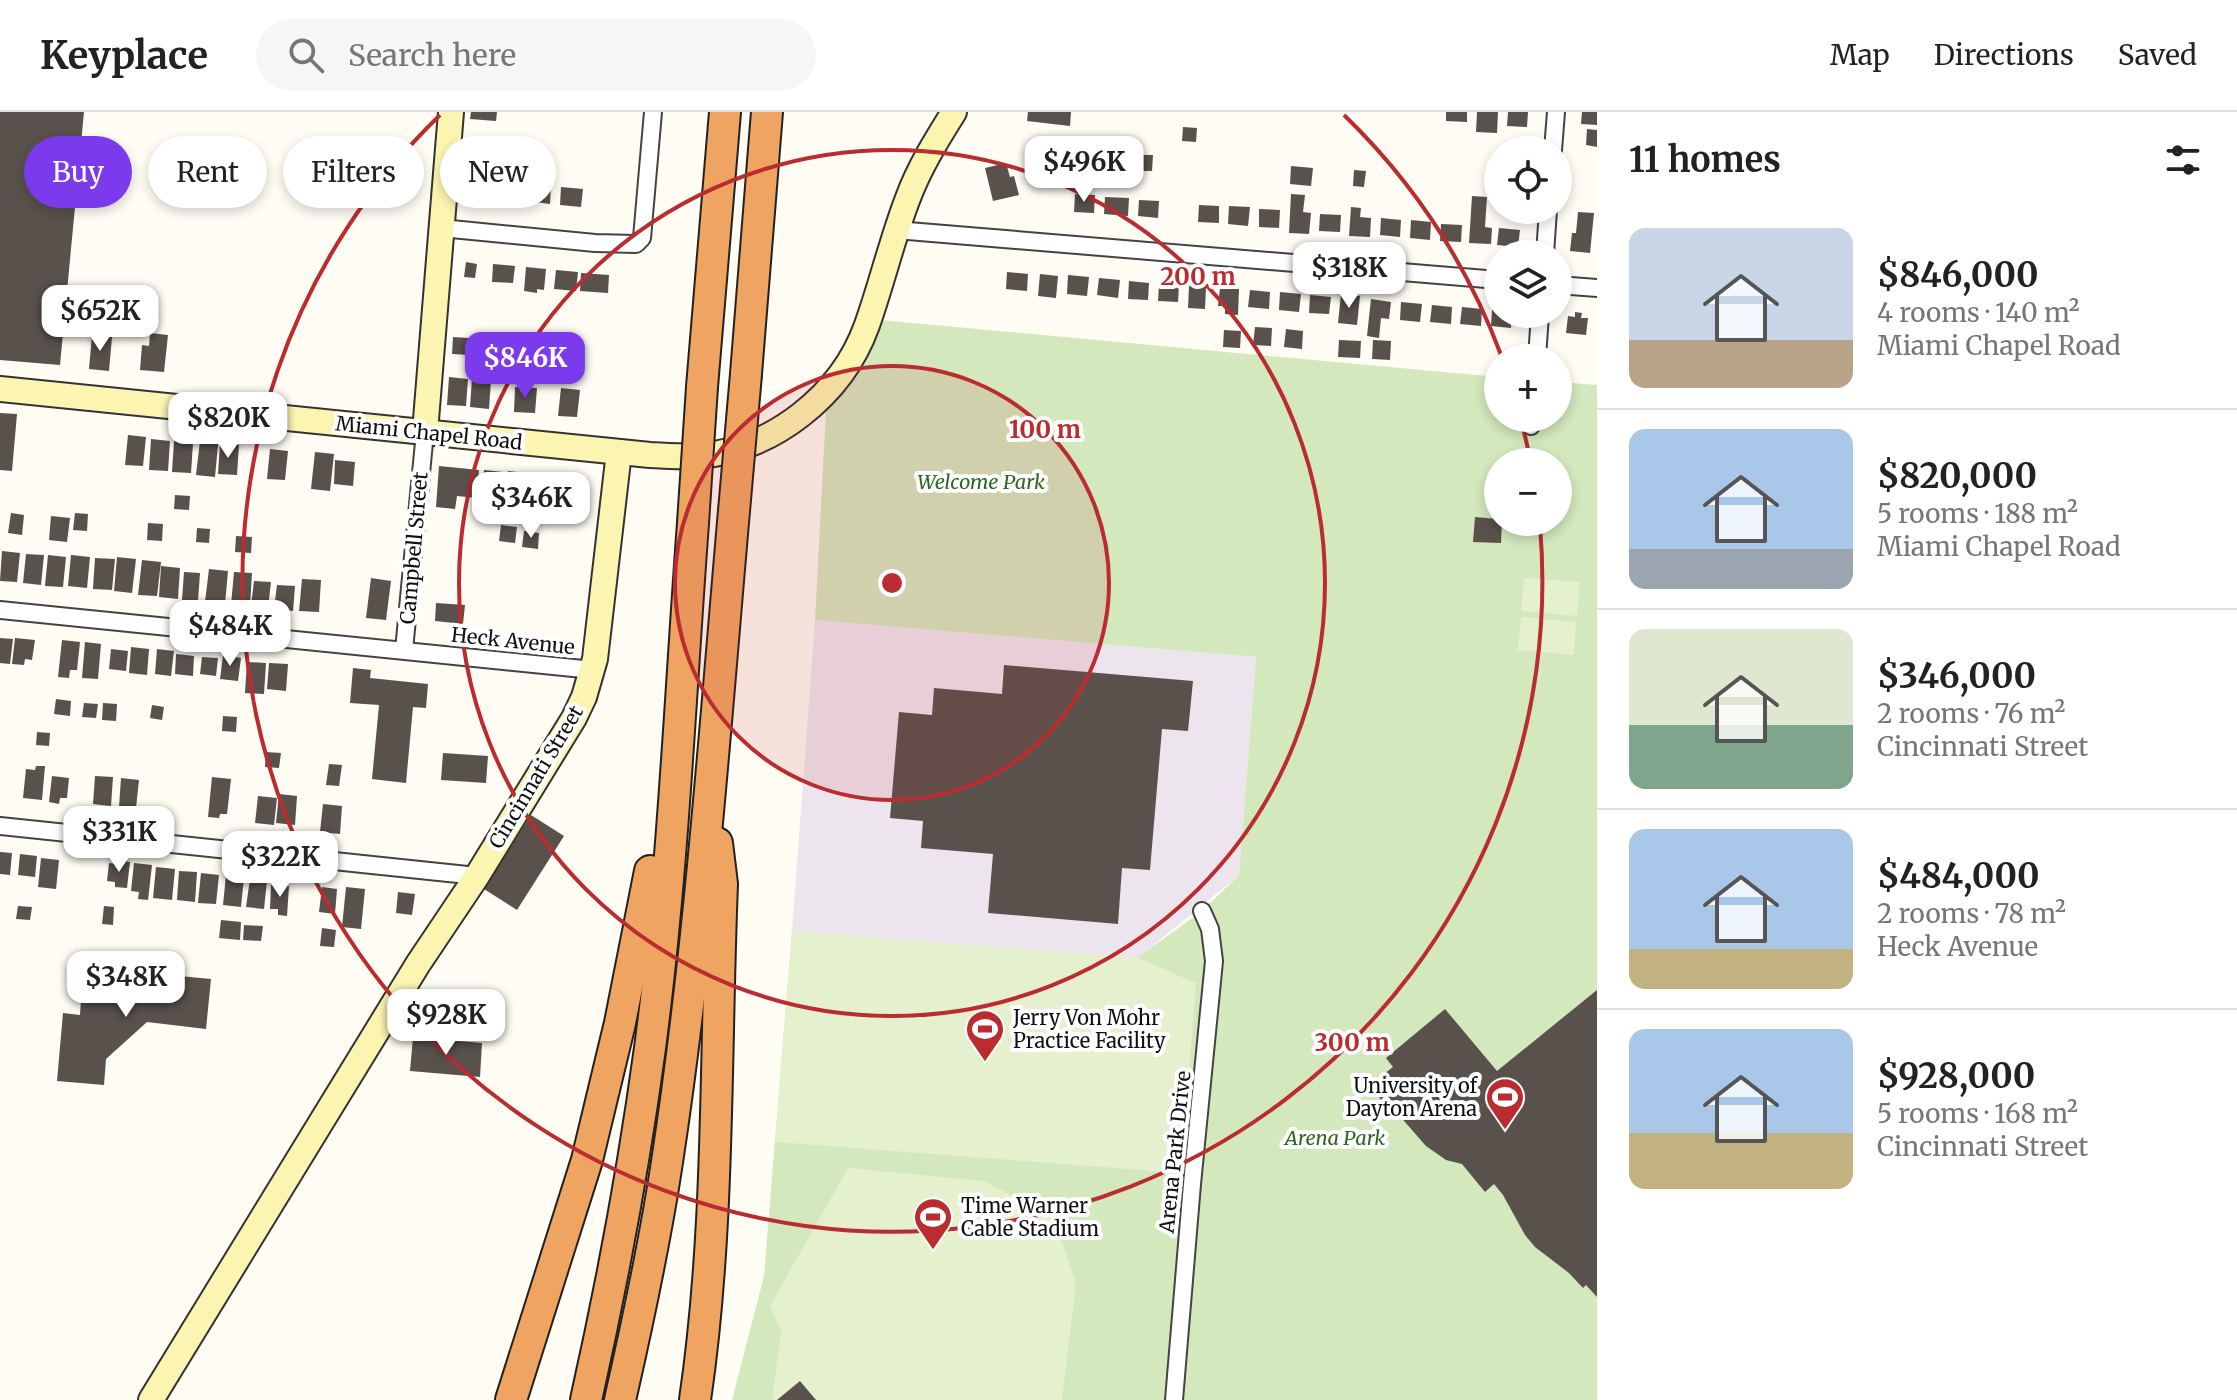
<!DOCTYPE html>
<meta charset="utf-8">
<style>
body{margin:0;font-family:Merriweather,serif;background:#f6f6f6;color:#222;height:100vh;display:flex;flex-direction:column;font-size:30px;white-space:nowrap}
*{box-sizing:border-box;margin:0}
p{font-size:26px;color:#767676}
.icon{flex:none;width:44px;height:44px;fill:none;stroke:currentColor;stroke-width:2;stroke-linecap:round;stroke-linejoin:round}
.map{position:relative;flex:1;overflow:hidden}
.side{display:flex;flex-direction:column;background:#fff;width:640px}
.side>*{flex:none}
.banner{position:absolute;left:24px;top:24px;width:760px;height:72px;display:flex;gap:16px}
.fabs{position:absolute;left:1484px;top:24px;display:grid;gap:16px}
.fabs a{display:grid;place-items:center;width:88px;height:88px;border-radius:50%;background:#fff;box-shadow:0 4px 12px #0003;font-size:40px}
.price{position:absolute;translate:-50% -68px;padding:0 18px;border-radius:16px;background:#fff;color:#222;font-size:26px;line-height:52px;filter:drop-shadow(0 2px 4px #0008)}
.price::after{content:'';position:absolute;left:50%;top:48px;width:24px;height:18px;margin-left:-12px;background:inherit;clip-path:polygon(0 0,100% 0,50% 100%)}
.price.current{background:#7c3aed;color:#fff}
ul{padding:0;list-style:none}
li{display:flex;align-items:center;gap:24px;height:200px;padding:0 32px}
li+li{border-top:2px solid #e0e0e0}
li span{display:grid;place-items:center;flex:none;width:224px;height:160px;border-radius:16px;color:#555}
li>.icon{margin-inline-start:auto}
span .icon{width:96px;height:96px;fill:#fffc;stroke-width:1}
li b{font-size:34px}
h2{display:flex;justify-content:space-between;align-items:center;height:96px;padding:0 32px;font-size:34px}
.pill{padding:0 28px;border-radius:36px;background:#fff;box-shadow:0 4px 12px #0003;font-size:28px;line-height:72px}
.pill.current{background:#7c3aed;color:#fff}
header{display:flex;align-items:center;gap:48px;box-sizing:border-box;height:112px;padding:0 40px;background:#fff;border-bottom:2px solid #e0e0e0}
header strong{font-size:38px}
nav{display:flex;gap:44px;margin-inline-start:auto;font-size:28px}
.search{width:560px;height:72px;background:#f6f6f6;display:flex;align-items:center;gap:20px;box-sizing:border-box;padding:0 28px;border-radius:44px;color:#767676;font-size:30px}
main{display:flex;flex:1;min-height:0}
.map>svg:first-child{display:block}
.industrial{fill:#ede5ee}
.green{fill:#d3e8bd;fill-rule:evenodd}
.pitch{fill:#e4f0ce}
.building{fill:#58514c}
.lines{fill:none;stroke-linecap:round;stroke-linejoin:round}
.street-casing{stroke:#434343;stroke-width:20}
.secondary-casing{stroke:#323232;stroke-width:28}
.highway-casing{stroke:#212121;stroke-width:34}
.street{stroke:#fff;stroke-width:16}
.secondary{stroke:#fcf5b1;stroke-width:24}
.highway{stroke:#efa461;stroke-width:30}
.highway-bridge-casing{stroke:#212121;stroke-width:34;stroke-linecap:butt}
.highway-bridge{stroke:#efa461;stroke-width:30}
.ring{fill:none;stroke:#bb2c30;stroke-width:4}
.labels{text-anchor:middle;stroke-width:8;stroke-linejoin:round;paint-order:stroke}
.street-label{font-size:20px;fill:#101010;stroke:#fff}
.park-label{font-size:20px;font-style:italic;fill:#2e6621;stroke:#fff}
.poi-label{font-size:20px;fill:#101010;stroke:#fff;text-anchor:start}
.centre{fill:#bb2c30;stroke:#fff;stroke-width:4}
.ring-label{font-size:24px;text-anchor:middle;font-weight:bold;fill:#bb2c30;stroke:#fff;stroke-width:8;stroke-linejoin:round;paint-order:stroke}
</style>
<header>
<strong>Keyplace</strong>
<div class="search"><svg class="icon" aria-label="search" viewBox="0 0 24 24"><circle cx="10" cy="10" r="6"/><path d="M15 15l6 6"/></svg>Search here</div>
<nav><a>Map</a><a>Directions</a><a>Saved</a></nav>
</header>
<main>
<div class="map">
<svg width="1597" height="1288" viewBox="0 0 1597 1288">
<rect width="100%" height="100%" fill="#fefcf3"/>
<polygon class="industrial" points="815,508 1256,545 1239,763 1138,846 792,819"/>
<path class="green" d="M869,207L1498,265V306H1558V270L1597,273V1288H732L764,1164L792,819L1137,846L1202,799L1239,763L1256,545L815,508L827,279ZM1498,350H1558V410H1498Z"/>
<g class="pitch">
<polygon points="1524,466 1580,470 1577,504 1521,499"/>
<polygon points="1521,505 1576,510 1574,543 1518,538"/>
<polygon points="792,819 1138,846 1196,871 1181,1061 775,1030"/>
<polygon points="848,1056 984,1069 1054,1105 1076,1172 1062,1288 772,1288 781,1220 770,1194"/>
</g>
<g class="building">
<polygon points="0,0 84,0 60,253 0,248"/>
<polygon points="471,0 497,0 496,9 470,7"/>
<polygon points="1028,0 1071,0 1070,14 1027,9"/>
<polygon points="1446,0 1467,0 1467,10 1446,9"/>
<polygon points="1477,0 1498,0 1497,21 1476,20"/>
<polygon points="1508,0 1528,0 1527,15 1507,14"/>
<polygon points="1582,0 1597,0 1597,13 1581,12"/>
<polygon points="1183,15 1197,16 1196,30 1182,29"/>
<polygon points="1587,17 1597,18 1597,35 1586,33"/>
<polygon points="1112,40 1125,40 1124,57 1111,56"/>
<polygon points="1142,43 1153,43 1152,59 1142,59"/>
<polygon points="1006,51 1010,65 1014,64 1019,83 993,89 985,56"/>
<polygon points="1291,54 1313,56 1311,74 1290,72"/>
<polygon points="1354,58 1366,59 1364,75 1353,74"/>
<polygon points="466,66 488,68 486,85 465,83"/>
<polygon points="498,69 520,71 518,89 496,87"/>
<polygon points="530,72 551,74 550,92 528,89"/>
<polygon points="561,75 583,77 581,95 560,93"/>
<polygon points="1075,82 1095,83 1094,101 1074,100"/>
<polygon points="1291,82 1305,83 1303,100 1311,101 1309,122 1289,121"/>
<polygon points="1472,84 1487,85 1485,115 1492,116 1491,132 1469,131"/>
<polygon points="1105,85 1129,86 1128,104 1104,102"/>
<polygon points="1139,88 1159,89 1158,106 1138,104"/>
<polygon points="1199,93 1219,94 1219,111 1198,110"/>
<polygon points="1229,94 1250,95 1248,114 1228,112"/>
<polygon points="1351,95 1361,96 1360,105 1371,106 1370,125 1349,124"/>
<polygon points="1259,97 1280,98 1279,116 1259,115"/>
<polygon points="1578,100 1594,101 1590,141 1570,139 1572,121 1576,121"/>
<polygon points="1320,102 1341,103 1340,120 1319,119"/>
<polygon points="1381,106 1401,108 1400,125 1380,123"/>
<polygon points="1411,108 1431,110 1430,128 1410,126"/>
<polygon points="1441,112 1462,113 1461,130 1440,129"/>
<polygon points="1499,116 1520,118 1518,135 1497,133"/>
<polygon points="466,150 477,152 475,166 464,165"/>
<polygon points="493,152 515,154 513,171 492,170"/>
<polygon points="526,155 546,157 544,178 537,177 537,181 524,179"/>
<polygon points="556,158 578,160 576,179 554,177"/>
<polygon points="1007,160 1028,162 1027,179 1006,177"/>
<polygon points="581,161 609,163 608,181 580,179"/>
<polygon points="1040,162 1058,164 1056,186 1038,184"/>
<polygon points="1068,163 1089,165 1087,184 1067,182"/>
<polygon points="1099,166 1120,168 1118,186 1097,183"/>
<polygon points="1129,169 1149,171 1148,188 1128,187"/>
<polygon points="1159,172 1179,173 1178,190 1158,189"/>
<polygon points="1189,174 1206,175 1205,197 1188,196"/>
<polygon points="1220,176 1239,177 1238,203 1225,202 1225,194 1218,194"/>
<polygon points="1250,178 1270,180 1269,197 1248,195"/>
<polygon points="1280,180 1301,182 1299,200 1279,198"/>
<polygon points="1341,182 1360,184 1357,213 1338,211"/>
<polygon points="1310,183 1331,185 1329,202 1309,201"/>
<polygon points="1371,187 1391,190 1389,207 1381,206 1379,226 1367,224"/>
<polygon points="1401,190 1422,192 1420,210 1400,208"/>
<polygon points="1432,193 1452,195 1451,212 1430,210"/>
<polygon points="1462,195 1482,197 1481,214 1460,212"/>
<polygon points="1492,198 1498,198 1498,202 1512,202 1511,216 1491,214"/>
<polygon points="1575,200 1582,201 1581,206 1588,206 1586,223 1566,221 1568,204 1575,205"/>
<polygon points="1255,215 1272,216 1271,234 1253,233"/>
<polygon points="1286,217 1303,219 1302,237 1284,235"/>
<polygon points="1224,218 1241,219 1240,236 1223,235"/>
<polygon points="150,221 168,223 164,260 140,258 142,233 149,234"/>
<polygon points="92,223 112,225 109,259 89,257"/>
<polygon points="453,225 469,226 469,243 452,242"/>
<polygon points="479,225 491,226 490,241 478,240"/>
<polygon points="1339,228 1361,229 1360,246 1338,245"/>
<polygon points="1373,228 1391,229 1390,248 1372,247"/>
<polygon points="449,265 468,267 466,294 447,293"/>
<polygon points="472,266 491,268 489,297 470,295"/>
<polygon points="515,275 537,276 535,301 514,300"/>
<polygon points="561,276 580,278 577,305 558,304"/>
<polygon points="0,301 17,302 12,359 0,358"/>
<polygon points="128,323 146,325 143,354 125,353"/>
<polygon points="151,327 170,329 168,359 149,358"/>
<polygon points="174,329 193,331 191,361 172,360"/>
<polygon points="200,329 218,332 215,365 196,363"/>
<polygon points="220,332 239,333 237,363 218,362"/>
<polygon points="270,337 288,339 285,368 267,367"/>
<polygon points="315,340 334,342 330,379 311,377"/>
<polygon points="335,348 355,350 353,374 334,372"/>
<polygon points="439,354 479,358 477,386 457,384 455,397 436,395"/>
<polygon points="484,358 503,360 500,391 489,390 489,385 482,385"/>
<polygon points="508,359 526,361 523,392 516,391 515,396 504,395"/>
<polygon points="529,362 548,364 545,394 526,392"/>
<polygon points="175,383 190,384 189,398 174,397"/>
<polygon points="11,401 24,403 22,423 8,421"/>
<polygon points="75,401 88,402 87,419 73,418"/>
<polygon points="51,404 70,406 67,430 49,428"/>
<polygon points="1475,405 1498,407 1498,410 1502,410 1501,431 1473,430"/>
<polygon points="148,411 163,412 162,429 147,428"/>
<polygon points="501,413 517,415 515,431 499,429"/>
<polygon points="197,416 210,417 209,431 196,430"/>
<polygon points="524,419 539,421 538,437 522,435"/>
<polygon points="236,424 252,425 251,441 235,440"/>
<polygon points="2,439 20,441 17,470 0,469"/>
<polygon points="26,442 44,443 41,473 23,471"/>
<polygon points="48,443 66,445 63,475 45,474"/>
<polygon points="71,443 90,445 87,476 68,474"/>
<polygon points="117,445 136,447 132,481 114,479"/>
<polygon points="95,446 115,447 112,478 93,477"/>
<polygon points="142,448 161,450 157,484 138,483"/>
<polygon points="161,454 180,456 178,487 159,485"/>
<polygon points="209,457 228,459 225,492 205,490"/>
<polygon points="184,460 200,461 198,489 182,488"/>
<polygon points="234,460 252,461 250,494 231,493"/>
<polygon points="371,466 391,469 386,508 366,506"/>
<polygon points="302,467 321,468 319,500 299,499"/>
<polygon points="254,469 271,470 268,496 251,494"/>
<polygon points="277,473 295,474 293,499 274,497"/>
<polygon points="436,491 465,493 463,512 435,509"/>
<polygon points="0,526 13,527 10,552 0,551"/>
<polygon points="15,526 35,528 32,548 25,547 24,553 12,552"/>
<polygon points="62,528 80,530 77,558 70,558 69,566 58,565"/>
<polygon points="85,530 101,532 98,567 82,566"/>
<polygon points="131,535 149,537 147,563 129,561"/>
<polygon points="111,537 128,539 126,559 109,557"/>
<polygon points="157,537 174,539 171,564 155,562"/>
<polygon points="176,542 194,544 193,564 175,562"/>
<polygon points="223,543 241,546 238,569 220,567"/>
<polygon points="202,545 218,546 216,564 200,562"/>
<polygon points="247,550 266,551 264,582 245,581"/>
<polygon points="269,551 288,552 286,579 267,577"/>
<polygon points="1004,553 1193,569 1188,619 1162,617 1150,758 1122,756 1118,812 988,801 993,742 921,736 923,709 890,706 899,600 932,603 934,576 1002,582"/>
<polygon points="353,556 371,558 370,566 428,572 426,596 413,595 406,671 372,667 379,593 350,591"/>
<polygon points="56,587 71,589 70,604 54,602"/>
<polygon points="84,591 98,592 96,606 82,605"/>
<polygon points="103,591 117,592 116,609 102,608"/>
<polygon points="152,593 164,595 162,608 150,606"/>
<polygon points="223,604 237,605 236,620 222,619"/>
<polygon points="37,620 50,621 49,634 36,633"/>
<polygon points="266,640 281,641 279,656 265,655"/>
<polygon points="443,641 488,644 486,671 441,668"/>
<polygon points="329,652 342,653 339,674 326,673"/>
<polygon points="36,654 45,654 42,688 23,686 26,657 35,658"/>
<polygon points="52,664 69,666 67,686 60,686 59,692 49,690"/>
<polygon points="95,664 113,665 111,694 93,692"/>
<polygon points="212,665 231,667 227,702 220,702 219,706 208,705"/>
<polygon points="121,666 139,668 136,696 119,695"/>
<polygon points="279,682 297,684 295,713 276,711"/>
<polygon points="258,684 277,686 274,713 255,711"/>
<polygon points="323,692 342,694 340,722 320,720"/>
<polygon points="531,703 564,724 517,798 484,777"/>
<polygon points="0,740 12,741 10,763 0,762"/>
<polygon points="20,742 37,744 35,765 18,763"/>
<polygon points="41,746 59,748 56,777 38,775"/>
<polygon points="118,748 130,750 127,776 115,775 115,770 107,769 109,751 118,752"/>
<polygon points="134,751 152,753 148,788 138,787 139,780 131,779"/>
<polygon points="156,755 175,757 172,788 153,786"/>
<polygon points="179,759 197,760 195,790 177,788"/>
<polygon points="201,761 219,763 216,792 198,791"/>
<polygon points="226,763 244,765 241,795 223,793"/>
<polygon points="250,767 267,769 264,797 246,795"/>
<polygon points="271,773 289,774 287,804 278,803 278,797 270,797"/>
<polygon points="322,775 337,777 335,802 319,800"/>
<polygon points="346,775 365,777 361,817 342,815"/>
<polygon points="398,780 415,782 412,803 396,801"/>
<polygon points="18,794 32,795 30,808 16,807"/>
<polygon points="104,794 114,795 113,813 102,812"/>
<polygon points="221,808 241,810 240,828 219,826"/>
<polygon points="244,813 263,814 261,829 243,828"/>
<polygon points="322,816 336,818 334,835 320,834"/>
<polygon points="116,858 211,867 206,917 147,910 106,947 104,973 57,969 63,901 80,903 81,886 99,873 113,875"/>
<polygon points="1597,878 1597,1185 1586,1173 1583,1176 1569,1161 1535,1135 1525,1123 1503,1083 1494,1072 1485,1080 1462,1052 1446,1048 1426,1034 1398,1002 1395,1004 1378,984 1392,972 1384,962 1393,955 1386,946 1445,897 1497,959"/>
<polygon points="413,925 482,931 480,965 410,959"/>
<polygon points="800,1269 816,1288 777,1288"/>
</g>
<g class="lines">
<g class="street-casing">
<g id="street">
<polyline points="1553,38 1556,0"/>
<polyline points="441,116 595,131 636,132 642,126 653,0"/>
<polyline points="896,118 1498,168"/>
<polyline points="1545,142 1548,98"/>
<polyline points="1558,173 1597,176"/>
<polyline points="1537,246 1540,202"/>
<polyline points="1531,314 1532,306"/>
<polyline points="0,498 593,558"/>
<polyline points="404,538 425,320"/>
<polyline points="0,714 477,764"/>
<polyline points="1174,1288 1192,1072 1214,849 1210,817 1202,799"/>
</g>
</g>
<g class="secondary-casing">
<g id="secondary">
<path d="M0,277L650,343C666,344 682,345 698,344C773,338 842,283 867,213C882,171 892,127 908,86C919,56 937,27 954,0"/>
<polyline points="425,320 451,0"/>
<polyline points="151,1288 418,852 477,764 574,606 584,585 595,547 619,340"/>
</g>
</g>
<g class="highway-casing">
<g id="highway">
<polyline points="746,262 767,0"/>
<polyline points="702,275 725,0"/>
<polyline points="511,1288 587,1048 620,911 650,759"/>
<path d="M586,1288C612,1172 634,1054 650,936C673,762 680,586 693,411"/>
<path d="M620,1288C638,1209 655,1130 667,1050C700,834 715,616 734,399"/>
<path d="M695,1288C720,1118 715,944 722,772L717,731"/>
</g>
</g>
<use href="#street" class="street"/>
<use href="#secondary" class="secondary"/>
<use href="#highway" class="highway"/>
<g class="highway-bridge-casing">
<g id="highway-bridge">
<polyline points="734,399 746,262"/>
<polyline points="693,411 702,275"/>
</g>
</g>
<use href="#highway-bridge" class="highway-bridge"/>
</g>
<circle cx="892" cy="471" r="217" fill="#bb2c30" fill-opacity=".12"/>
<g class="ring">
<circle cx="892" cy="471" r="217"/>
<circle cx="892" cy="471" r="433"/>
<path d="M1344 3A650 650 0 0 1 1501 243M1521 308A650 650 0 0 1 1530 347M1540 414A650 650 0 1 1 440 3"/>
</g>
<defs>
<g id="stadium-pin" transform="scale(2)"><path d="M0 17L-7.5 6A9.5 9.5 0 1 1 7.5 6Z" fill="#bb2c30" stroke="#fff"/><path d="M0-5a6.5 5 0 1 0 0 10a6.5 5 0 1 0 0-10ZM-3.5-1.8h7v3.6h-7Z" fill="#fff"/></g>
</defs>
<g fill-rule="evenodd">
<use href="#stadium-pin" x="985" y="917"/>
<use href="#stadium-pin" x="1505" y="985"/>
<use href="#stadium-pin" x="933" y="1105"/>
</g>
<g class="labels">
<g class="street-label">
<text transform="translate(429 321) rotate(6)" y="7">Miami Chapel Road</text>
<text transform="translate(414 436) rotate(-85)" y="7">Campbell Street</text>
<text transform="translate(513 529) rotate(6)" y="7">Heck Avenue</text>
<text transform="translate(536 665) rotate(-59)" y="7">Cincinnati Street</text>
<text transform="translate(1175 1040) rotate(-84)" y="7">Arena Park Drive</text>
</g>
<g class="park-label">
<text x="981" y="377">Welcome Park</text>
<text x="1335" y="1033">Arena Park</text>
</g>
<g class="poi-label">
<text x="1013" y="913">Jerry Von Mohr<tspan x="1013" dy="23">Practice Facility</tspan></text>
<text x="1477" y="981" text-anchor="end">University of<tspan x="1477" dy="23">Dayton Arena</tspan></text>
<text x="961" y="1101">Time Warner<tspan x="961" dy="23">Cable Stadium</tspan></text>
</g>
</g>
<circle cx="892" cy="471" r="12" class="centre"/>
<g class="ring-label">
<text x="1198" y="173">200 m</text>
<text x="1045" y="326">100 m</text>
<text x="1352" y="939">300 m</text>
</g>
</svg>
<div class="fabs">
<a><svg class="icon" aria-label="locate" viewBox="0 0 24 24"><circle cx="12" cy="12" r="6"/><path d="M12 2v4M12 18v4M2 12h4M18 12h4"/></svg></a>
<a><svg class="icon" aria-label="layers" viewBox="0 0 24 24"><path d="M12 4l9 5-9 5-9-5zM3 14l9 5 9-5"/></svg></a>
<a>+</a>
<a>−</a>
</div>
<b class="price" style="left:1084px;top:92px">$496K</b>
<b class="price" style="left:1349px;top:198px">$318K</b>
<b class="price" style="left:100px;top:241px">$652K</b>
<b class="price current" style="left:525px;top:288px">$846K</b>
<b class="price" style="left:228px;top:348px">$820K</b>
<b class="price" style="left:531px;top:428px">$346K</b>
<b class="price" style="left:230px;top:556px">$484K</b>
<b class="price" style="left:119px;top:762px">$331K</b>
<b class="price" style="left:280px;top:787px">$322K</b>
<b class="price" style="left:126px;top:907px">$348K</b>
<b class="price" style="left:446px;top:945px">$928K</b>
<div class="banner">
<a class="pill current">Buy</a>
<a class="pill">Rent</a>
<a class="pill">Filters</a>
<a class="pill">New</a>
</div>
</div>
<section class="side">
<h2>11 homes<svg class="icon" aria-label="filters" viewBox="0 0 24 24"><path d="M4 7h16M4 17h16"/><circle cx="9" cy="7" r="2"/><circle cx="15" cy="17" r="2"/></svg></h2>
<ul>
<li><span style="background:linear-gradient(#c9d6e8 70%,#b9a48a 0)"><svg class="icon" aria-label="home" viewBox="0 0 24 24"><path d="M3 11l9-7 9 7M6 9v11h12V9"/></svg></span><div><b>$846,000</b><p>4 rooms · 140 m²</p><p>Miami Chapel Road</p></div></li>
<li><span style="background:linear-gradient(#a9c7e8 75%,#9aa5b1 0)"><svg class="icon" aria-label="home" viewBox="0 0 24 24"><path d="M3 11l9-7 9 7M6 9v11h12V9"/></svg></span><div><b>$820,000</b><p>5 rooms · 188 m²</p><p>Miami Chapel Road</p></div></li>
<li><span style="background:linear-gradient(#dfe7d0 60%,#7fa58c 0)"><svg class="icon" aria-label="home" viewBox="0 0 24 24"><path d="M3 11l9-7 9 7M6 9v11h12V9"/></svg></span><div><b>$346,000</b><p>2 rooms · 76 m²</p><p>Cincinnati Street</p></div></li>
<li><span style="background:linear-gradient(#a9c7e8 75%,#c2b280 0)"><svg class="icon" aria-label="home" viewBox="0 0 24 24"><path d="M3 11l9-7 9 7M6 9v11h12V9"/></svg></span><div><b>$484,000</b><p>2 rooms · 78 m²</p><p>Heck Avenue</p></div></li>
<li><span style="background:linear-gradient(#a9c7e8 65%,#c2b280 0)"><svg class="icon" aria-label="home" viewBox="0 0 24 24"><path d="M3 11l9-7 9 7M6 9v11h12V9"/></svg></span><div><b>$928,000</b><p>5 rooms · 168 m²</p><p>Cincinnati Street</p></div></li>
</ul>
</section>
</main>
